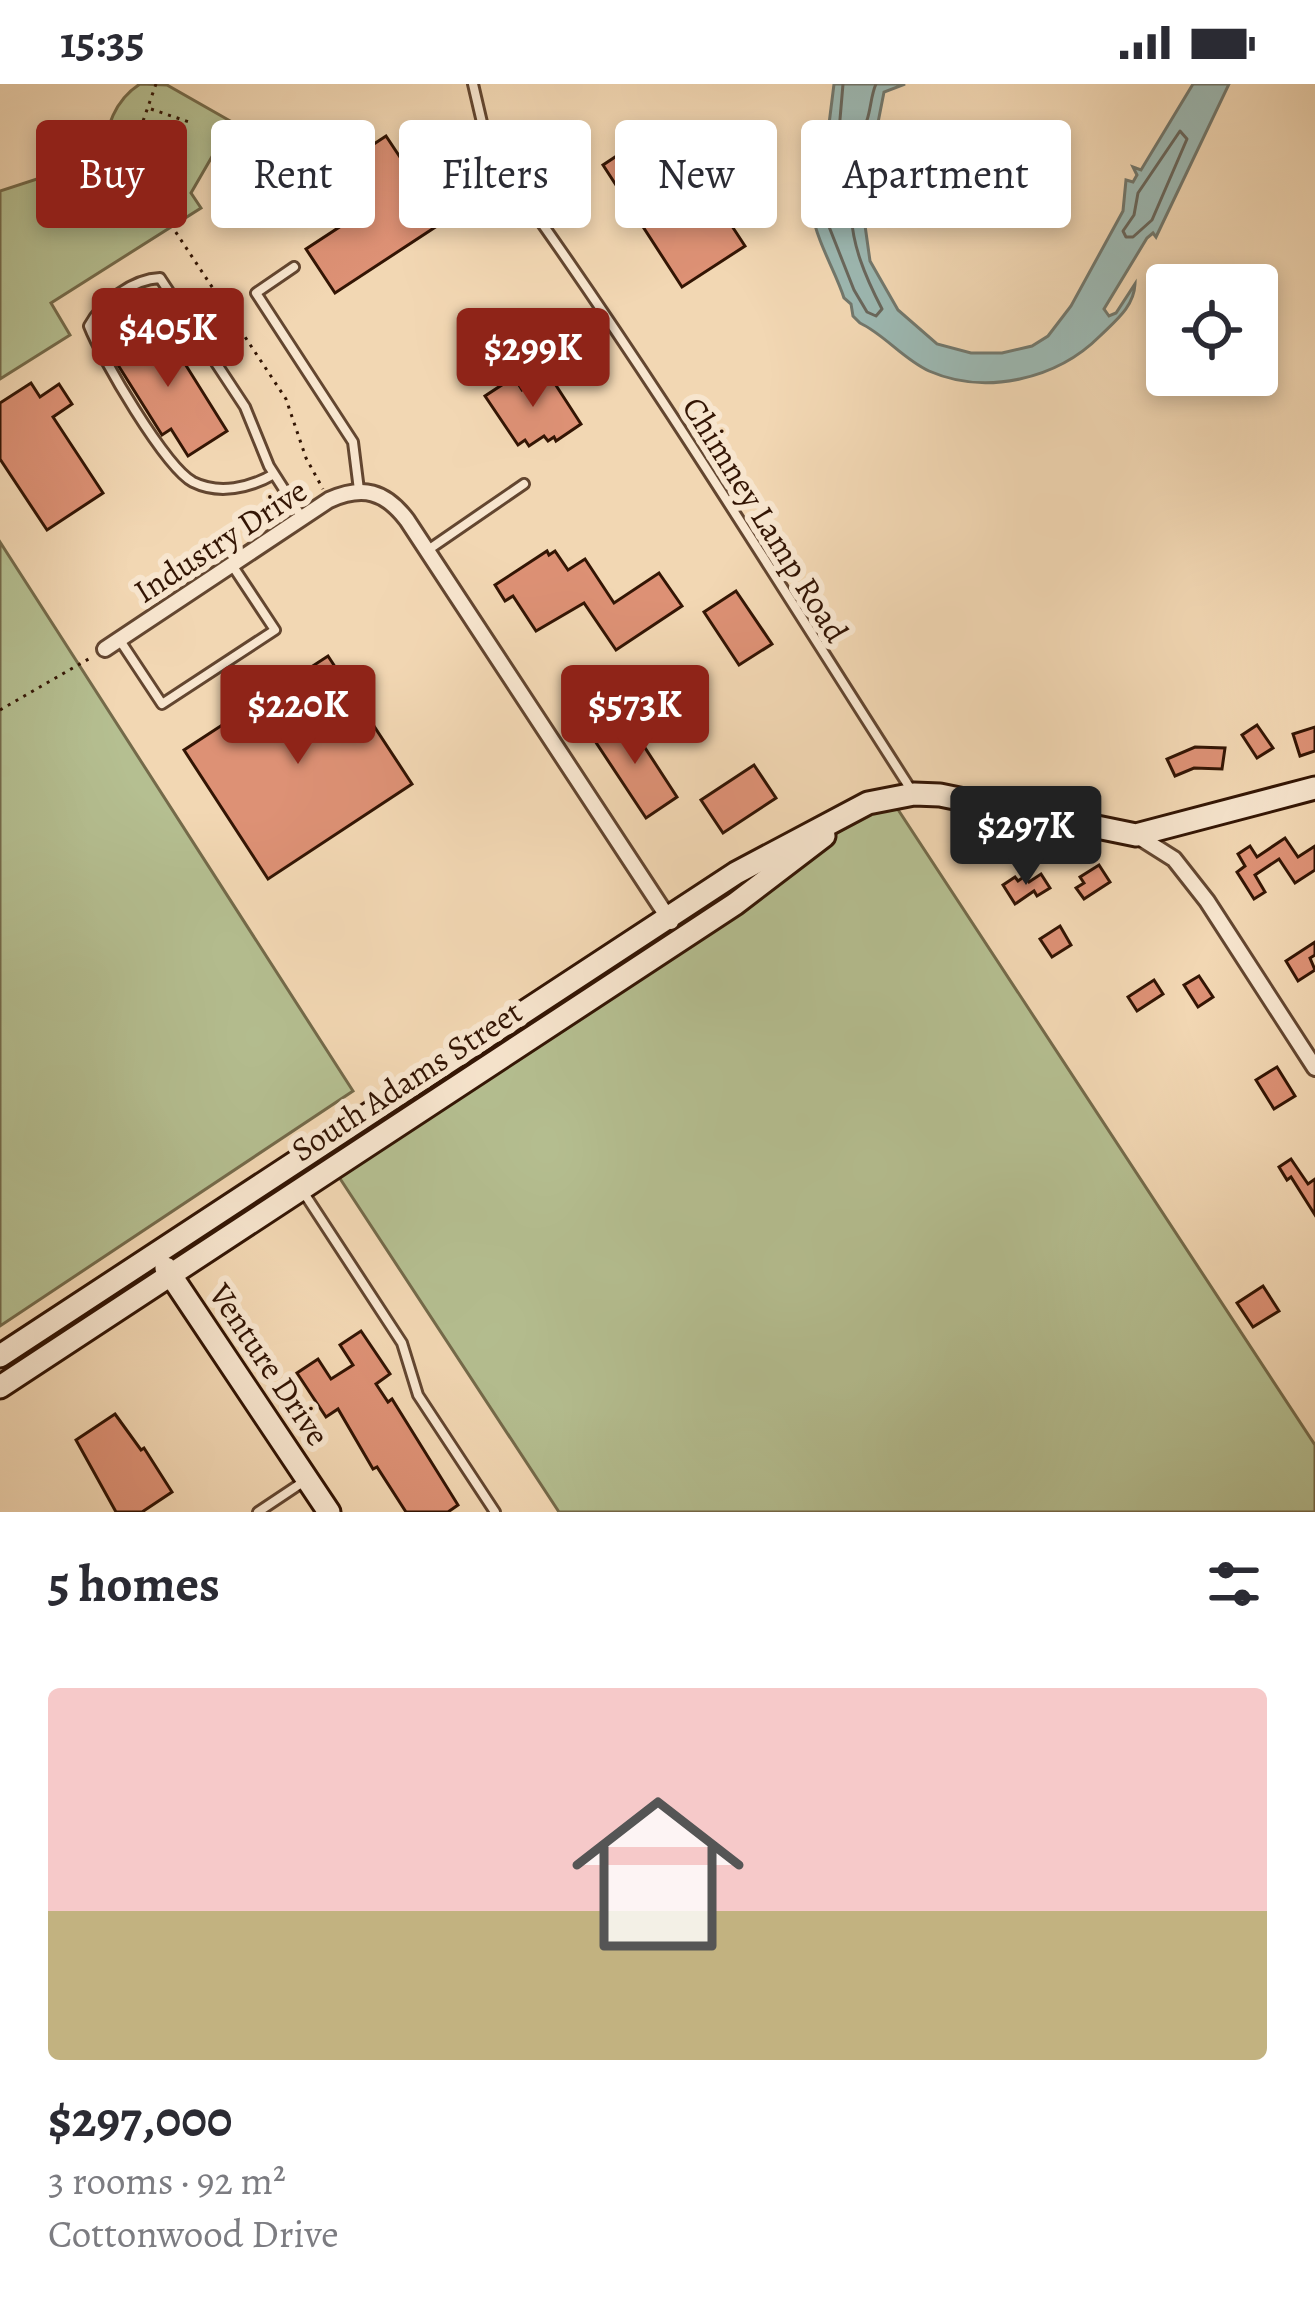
<!DOCTYPE html>
<meta charset="utf-8">
<style>
body{margin:0;font-family:Alegreya,serif;background:#f2f2f3;color:#2b2b33;height:100vh;display:flex;flex-direction:column;font-size:45px;white-space:nowrap}
*{box-sizing:border-box;margin:0}
p{font-size:39px;color:#7c7c81}
.icon{flex:none;width:66px;height:66px;fill:none;stroke:currentColor;stroke-width:2;stroke-linecap:round;stroke-linejoin:round}
.map{position:relative;height:1428px;overflow:hidden}
.drawer{display:flex;flex-direction:column;background:#fff;flex:1}
.drawer>*{flex:none}
.guide{position:absolute;left:36px;top:36px;width:1245px;height:108px;display:flex;gap:24px}
.buttons{position:absolute;left:1146px;top:180px;display:grid;gap:24px}
.buttons a{display:grid;place-items:center;width:132px;height:132px;border-radius:12px;background:#fff;box-shadow:0 6px 18px #0003;font-size:60px}
.price{position:absolute;translate:-50% -102px;padding:0 27px;border-radius:12px;background:#8f2418;color:#fff;font-size:39px;line-height:78px;filter:drop-shadow(0 3px 6px #0008)}
.price::after{content:'';position:absolute;left:50%;top:72px;width:36px;height:27px;margin-left:-18px;background:inherit;clip-path:polygon(0 0,100% 0,50% 100%)}
.price.current{background:#222;color:#fff}
ul{padding:0;list-style:none}
li{display:grid;align-content:center;gap:24px;height:636px;padding:0 48px}
li+li{border-top:3px solid #e1e1e2}
li span{display:grid;place-items:center;height:372px;border-radius:12px;color:#555}
li>.icon{margin-inline-start:auto}
span .icon{width:216px;height:216px;fill:#fffc;stroke-width:1}
li b{font-size:51px}
h2{display:flex;justify-content:space-between;align-items:center;height:144px;padding:0 48px;font-size:51px}
.chip{padding:0 42px;border-radius:12px;background:#fff;box-shadow:0 6px 18px #0003;font-size:42px;line-height:108px}
.chip.current{background:#8f2418;color:#fff}
.status{display:flex;justify-content:space-between;align-items:center;height:84px;padding:0 60px;background:#fff;direction:ltr}
.status svg{height:33px;fill:currentColor}
.map>svg:first-child{display:block}
.green{fill:#b5bf91;stroke:#746a4a;stroke-width:3}
.water{fill:#9cb8b2;stroke:#72776c;stroke-width:3}
.lines{fill:none;stroke-linecap:round;stroke-linejoin:round}
.shore{stroke:#68665b;stroke-width:3}
.building{fill:#dd9175;stroke:#331504;stroke-width:3}
.lane-casing{stroke:#634630;stroke-width:14}
.street-casing{stroke:#634630;stroke-width:20}
.secondary-casing{stroke:#331504;stroke-width:27}
.path{stroke:#331504;stroke-width:3;stroke-dasharray:3 6;stroke-linecap:butt}
.lane{stroke:#f7e5ce;stroke-width:8}
.street{stroke:#f7e5ce;stroke-width:14}
.secondary{stroke:#f7e5ce;stroke-width:21}
.labels{text-anchor:middle;stroke-width:12;stroke-linejoin:round;paint-order:stroke}
.street-label{font-size:33px;fill:#331504;stroke:#f7e5ce}
</style>
<div class="status"><b>15:35</b><svg viewBox="0 0 49 12"><path d="M0 12V9h3v3zM5 12V6h3v6zM10 12V3h3v9zM15 12V0h3v12zM26 1h20v11H26zM47 4h2v5h-2z"/></svg></div>
<div class="map">
<svg width="1315" height="1428" viewBox="0 0 1315 1428">
<rect width="100%" height="100%" fill="#f2d7b3"/>
<filter id="stains"><feTurbulence type="fractalNoise" baseFrequency=".00167" numOctaves="4"/><feColorMatrix values="0 0 0 0 .2 0 0 0 0 .09 0 0 0 0 .02 0 0 0 .5 -.17"/></filter>
<radialGradient id="worn" r=".72"><stop offset=".6" stop-color="#630" stop-opacity="0"/><stop offset="1" stop-color="#630" stop-opacity=".3"/></radialGradient>
<g class="green">
<path d="M140,0L167,1L232,38L191,109L201,124L51,219L70,251L0,295V107L43,93L95,98C106,61 105,22 140,0Z"/>
<polygon points="0,458 353,1007 0,1242"/>
<polygon points="895,721 1315,1361 1315,1428 559,1428 337,1090 829,754 866,731"/>
</g>
<path class="water" d="M834,0H905L884,8L862,120L870,177L898,226L937,260L971,269H1002L1032,262L1048,252L1071,222L1123,127L1126,96L1133,98L1137,91L1133,83L1141,86L1193,0H1229L1156,153L1153,149L1147,154L1104,225L1109,232L1116,229L1135,200C1134,223 1115,237 1100,252C1057,295 986,312 929,287C903,275 885,251 860,239L853,232L851,220L844,214C832,175 790,119 824,80Z"/>
<g class="lines">
<g class="shore">
<path d="M843,0L836,82L828,95L824,115L826,135L854,206L867,228L876,232L882,225C844,152 843,115 867,36C871,24 871,11 876,0"/>
<polygon points="1180,47 1187,55 1152,136 1133,153 1126,153 1123,147 1134,131 1138,109"/>
</g>
</g>
<g class="building">
<polygon points="665,40 745,162 682,203 603,81"/>
<polygon points="386,52 443,138 335,209 306,165 370,123 342,81"/>
<polygon points="132,240 148,264 167,251 227,347 188,372 171,345 162,351 113,273 121,268 111,253"/>
<polygon points="548,289 581,340 556,357 554,353 548,357 544,352 529,362 525,356 518,361 485,312 514,293 522,306"/>
<polygon points="31,299 40,313 59,300 72,320 53,333 103,409 47,446 0,375 0,319"/>
<polygon points="547,467 549,471 555,467 568,486 585,475 614,519 659,489 682,522 616,566 584,519 536,547 513,512 505,517 495,501"/>
<polygon points="736,507 772,560 739,581 704,528"/>
<polygon points="328,572 412,700 268,795 184,666"/>
<polygon points="625,633 677,713 646,734 593,654"/>
<polygon points="1257,641 1273,664 1257,674 1242,651"/>
<polygon points="1315,643 1315,667 1300,672 1293,650"/>
<polygon points="1195,663 1225,664 1222,685 1194,684 1175,692 1167,675"/>
<polygon points="754,681 776,714 723,749 701,716"/>
<polygon points="1285,754 1298,773 1315,762 1315,786 1295,799 1279,775 1255,791 1265,808 1254,815 1237,788 1245,782 1238,770 1250,762 1257,773"/>
<polygon points="1099,781 1110,798 1084,815 1076,804 1084,799 1080,793"/>
<polygon points="1041,790 1050,804 1037,812 1034,807 1015,820 1003,801 1015,793 1018,797 1025,792 1029,798"/>
<polygon points="1060,842 1071,861 1052,873 1040,855"/>
<polygon points="1315,858 1315,871 1310,874 1315,886 1298,897 1286,877"/>
<polygon points="1199,892 1213,913 1198,923 1184,901"/>
<polygon points="1154,896 1163,910 1137,927 1128,913"/>
<polygon points="1277,983 1295,1012 1274,1025 1256,996"/>
<polygon points="1291,1075 1308,1100 1315,1095 1315,1131 1291,1093 1287,1096 1279,1083"/>
<polygon points="1263,1202 1279,1227 1253,1243 1237,1219"/>
<polygon points="361,1247 390,1290 376,1300 388,1318 392,1315 458,1421 448,1428 406,1428 377,1383 373,1385 338,1325 326,1333 297,1289 318,1275 331,1295 353,1281 340,1261"/>
<polygon points="115,1330 141,1366 144,1364 172,1408 142,1428 116,1428 76,1356"/>
</g>
<g class="lines">
<g class="lane-casing">
<g id="lane">
<path d="M473,0L484,47L507,90C650,289 778,498 910,704"/>
<polyline points="294,183 256,209 353,358 359,406"/>
<path d="M274,390C250,404 219,411 193,398C165,383 101,273 89,242C102,218 133,195 160,194L245,323L269,382L301,432"/>
<polyline points="428,466 524,400"/>
<polyline points="119,555 162,620 275,546 232,481"/>
<polyline points="302,1106 402,1259 418,1311 495,1428"/>
<polyline points="258,1428 306,1396"/>
</g>
</g>
<g class="street-casing">
<g id="street">
<path d="M105,565L329,416C363,401 385,407 407,436L671,838"/>
<polyline points="1136,751 1174,775 1207,817 1315,984"/>
</g>
</g>
<g class="secondary-casing">
<g id="secondary">
<polyline points="166,1184 329,1428"/>
<polyline points="0,1272 736,789 868,719 914,710 940,711 1136,751 1315,704"/>
<polyline points="0,1303 735,820 824,752"/>
</g>
</g>
<g class="path">
<polyline points="156,0 135,60 146,103 286,315 306,374 323,405"/>
<polyline points="151,25 189,38"/>
<polyline points="0,626 92,573"/>
</g>
<use href="#lane" class="lane"/>
<use href="#street" class="street"/>
<use href="#secondary" class="secondary"/>
</g>
<g class="labels">
<g class="street-label">
<text transform="translate(766 435) rotate(58)" y="12">Chimney Lamp Road</text>
<text transform="translate(220 456) rotate(-33)" y="12">Industry Drive</text>
<text transform="translate(406 996) rotate(-33)" y="12">South Adams Street</text>
<text transform="translate(270 1280) rotate(56)" y="12">Venture Drive</text>
</g>
</g>
<rect width="100%" height="100%" filter="url(#stains)"/>
<rect width="100%" height="100%" fill="url(#worn)"/>
</svg>
<div class="buttons">
<a><svg class="icon" aria-label="locate" viewBox="0 0 24 24"><circle cx="12" cy="12" r="6"/><path d="M12 2v4M12 18v4M2 12h4M18 12h4"/></svg></a>
</div>
<b class="price" style="left:168px;top:306px">$405K</b>
<b class="price" style="left:533px;top:326px">$299K</b>
<b class="price" style="left:298px;top:683px">$220K</b>
<b class="price" style="left:635px;top:683px">$573K</b>
<b class="price current" style="left:1026px;top:804px">$297K</b>
<div class="guide">
<a class="chip current">Buy</a>
<a class="chip">Rent</a>
<a class="chip">Filters</a>
<a class="chip">New</a>
<a class="chip">Apartment</a>
</div>
</div>
<section class="drawer">
<h2>5 homes<svg class="icon" aria-label="filters" viewBox="0 0 24 24"><path d="M4 7h16M4 17h16"/><circle cx="9" cy="7" r="2"/><circle cx="15" cy="17" r="2"/></svg></h2>
<ul>
<li><span style="background:linear-gradient(#f6c9c9 60%,#c2b280 0)"><svg class="icon" aria-label="home" viewBox="0 0 24 24"><path d="M3 11l9-7 9 7M6 9v11h12V9"/></svg></span><div><b>$297,000</b><p>3 rooms · 92 m²</p><p>Cottonwood Drive</p></div></li>
</ul>
</section>
